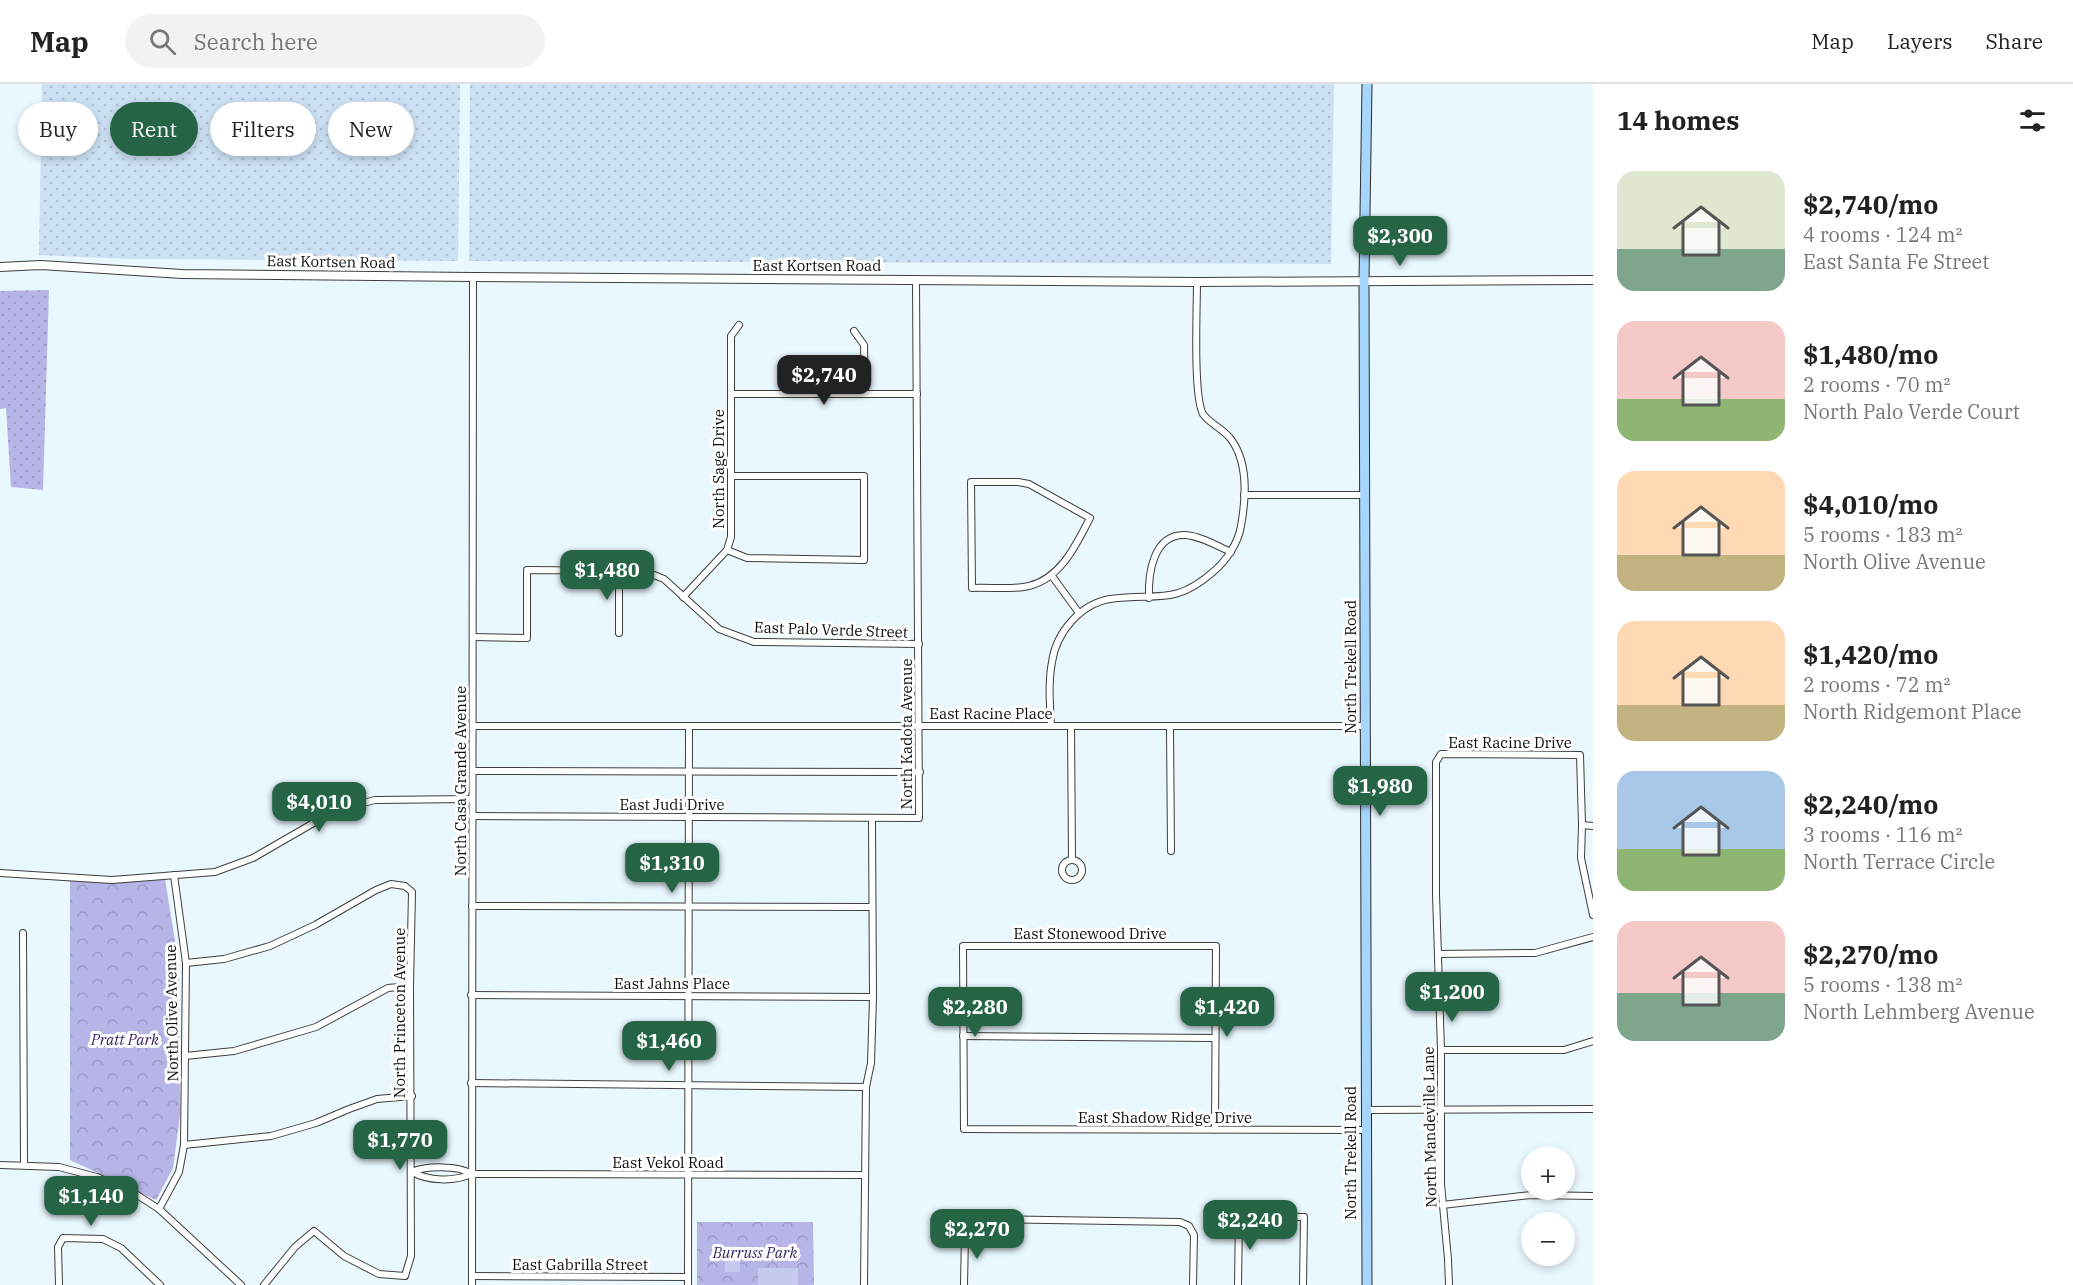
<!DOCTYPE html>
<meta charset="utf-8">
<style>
body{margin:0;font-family:"IBM Plex Serif",serif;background:#f2f2f2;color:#222;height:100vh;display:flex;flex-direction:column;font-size:22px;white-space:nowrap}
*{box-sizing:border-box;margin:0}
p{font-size:20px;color:#767676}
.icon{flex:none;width:33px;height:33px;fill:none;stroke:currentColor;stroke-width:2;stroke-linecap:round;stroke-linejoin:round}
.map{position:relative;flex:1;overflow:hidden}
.side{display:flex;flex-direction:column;background:#fff;width:480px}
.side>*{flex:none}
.banner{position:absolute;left:18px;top:18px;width:570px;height:54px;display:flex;gap:12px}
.fabs{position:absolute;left:1521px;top:1062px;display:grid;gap:12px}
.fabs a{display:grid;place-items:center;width:54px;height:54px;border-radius:50%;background:#fff;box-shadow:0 3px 9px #0003;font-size:30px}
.price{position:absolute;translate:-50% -51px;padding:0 14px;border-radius:12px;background:#256546;color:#fff;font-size:20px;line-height:39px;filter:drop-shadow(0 2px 3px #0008)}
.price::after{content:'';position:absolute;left:50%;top:36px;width:18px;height:14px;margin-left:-9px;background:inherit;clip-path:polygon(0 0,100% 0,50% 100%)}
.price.selected{background:#222;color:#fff}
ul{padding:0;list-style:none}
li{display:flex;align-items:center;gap:18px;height:150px;padding:0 24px}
li span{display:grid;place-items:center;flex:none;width:168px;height:120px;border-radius:18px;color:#555}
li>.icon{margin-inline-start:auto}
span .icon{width:72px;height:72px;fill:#fffc;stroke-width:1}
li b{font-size:26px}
h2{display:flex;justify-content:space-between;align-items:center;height:72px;padding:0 24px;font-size:26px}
.chip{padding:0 21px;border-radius:27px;background:#fff;box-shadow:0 3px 9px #0003;font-size:21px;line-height:54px}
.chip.selected{background:#256546;color:#fff}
header{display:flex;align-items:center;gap:36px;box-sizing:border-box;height:84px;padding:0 30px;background:#fff;border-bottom:2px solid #e0e0e0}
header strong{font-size:28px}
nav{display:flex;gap:33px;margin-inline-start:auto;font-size:21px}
.search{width:420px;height:54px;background:#f2f2f2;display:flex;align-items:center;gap:15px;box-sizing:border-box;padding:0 21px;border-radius:33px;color:#767676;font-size:22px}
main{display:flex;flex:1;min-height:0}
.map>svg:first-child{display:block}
.farmland{fill:url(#farmland-dots)}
.grass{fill:url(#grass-dots)}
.park{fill:url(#park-crowns)}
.pitch{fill:#c6caee}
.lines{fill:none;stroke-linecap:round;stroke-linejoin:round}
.minor-casing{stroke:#3e3e3e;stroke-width:8}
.tertiary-casing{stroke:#3e3e3e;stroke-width:10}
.secondary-casing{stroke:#2d2d2d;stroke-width:11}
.minor{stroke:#fff;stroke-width:6}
.tertiary{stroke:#fff;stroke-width:8}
.secondary{stroke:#a6d6fd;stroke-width:9}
.labels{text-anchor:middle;stroke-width:6;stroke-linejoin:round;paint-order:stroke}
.street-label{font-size:15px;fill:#0b0b0b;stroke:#fff}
.park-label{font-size:15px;font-style:italic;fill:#351e60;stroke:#fff}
</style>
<header>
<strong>Map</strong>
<div class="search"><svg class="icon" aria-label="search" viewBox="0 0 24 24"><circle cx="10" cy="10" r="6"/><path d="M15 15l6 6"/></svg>Search here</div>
<nav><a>Map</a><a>Layers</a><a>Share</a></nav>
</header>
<main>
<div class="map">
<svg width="1593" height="1201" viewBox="0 0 1593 1201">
<defs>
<pattern id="farmland-dots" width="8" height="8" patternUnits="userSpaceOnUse" patternTransform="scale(1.5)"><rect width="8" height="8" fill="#cbe0f3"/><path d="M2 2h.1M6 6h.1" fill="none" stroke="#adbfcf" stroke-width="1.8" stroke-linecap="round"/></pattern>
<pattern id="grass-dots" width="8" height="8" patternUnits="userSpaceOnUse" patternTransform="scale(1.5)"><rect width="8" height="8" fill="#b7b5e7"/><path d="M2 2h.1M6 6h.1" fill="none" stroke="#9c9ac5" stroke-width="1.8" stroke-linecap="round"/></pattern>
<pattern id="park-crowns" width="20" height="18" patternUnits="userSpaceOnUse" patternTransform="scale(1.5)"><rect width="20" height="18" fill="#b7b5e7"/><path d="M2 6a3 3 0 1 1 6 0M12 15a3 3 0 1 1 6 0" fill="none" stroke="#9c9ac5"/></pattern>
</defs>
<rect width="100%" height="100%" fill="#e9f7fe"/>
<g class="farmland">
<polygon points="42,0 460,0 458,177 128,175 39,171"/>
<polygon points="470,0 1334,0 1331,180 469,177"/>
</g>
<polygon class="grass" points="49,206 43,406 11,403 6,324 0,325 0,207"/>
<g class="park">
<polygon points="165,795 179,882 180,1031 173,1084 156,1116 70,1076 70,796"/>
<polygon points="697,1138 813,1138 814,1201 697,1201"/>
</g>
<g class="pitch">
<polygon points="725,1162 740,1163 740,1188 725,1188"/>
<rect x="758" y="1184" width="40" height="17"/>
</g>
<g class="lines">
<g class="minor-casing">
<g id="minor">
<polyline points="854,247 864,261 865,310"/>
<polyline points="731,310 917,310"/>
<path d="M971,398H1018L1029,400L1090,434C1076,461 1061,494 1029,502C1013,506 989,503 972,504Z"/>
<polyline points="1244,411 1365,411"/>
<polyline points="727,466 747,474 864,476 864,392 731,392"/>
<polyline points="619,485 619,549"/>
<polyline points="1052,492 1079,529"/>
<polyline points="683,513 727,466 731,453 731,252 739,241"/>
<path d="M1149,514C1148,490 1153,450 1185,451C1201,452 1217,462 1231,468"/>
<polyline points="473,553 527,554 527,486 644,487 664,495 719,545 754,558 919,560"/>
<polyline points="473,642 1366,642"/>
<path d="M1051,642C1050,621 1048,599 1052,578C1056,549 1080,520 1110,515C1155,508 1173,523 1213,488C1226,477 1238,460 1241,442C1246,414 1249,378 1230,354C1223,345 1209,339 1203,330C1193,312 1197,223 1197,198"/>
<polyline points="1071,643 1072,776"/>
<polyline points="1170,643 1171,767"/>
<polyline points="473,687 920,688"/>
<polyline points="472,732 919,734 916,196"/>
<polyline points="1582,741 1593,742"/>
<circle cx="1072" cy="786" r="10"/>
<polyline points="0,789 112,796 215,788 253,774 317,737 348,723 375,716 472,715"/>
<polyline points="472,822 871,823"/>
<polyline points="23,849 24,1081"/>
<polyline points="1438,870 1535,869 1593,853"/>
<polyline points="186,879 224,875 270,862 315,841 376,806 391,800 405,802 412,808 410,902 411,1172 405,1192 379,1190 344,1172 314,1147 295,1163 264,1201"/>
<polyline points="471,911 873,913"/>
<polyline points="963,952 1215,954"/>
<polyline points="1441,966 1564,966 1593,957"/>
<polyline points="185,972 234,967 316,943 388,904 410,902"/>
<polyline points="471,999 866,1003"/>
<polyline points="1366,1026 1593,1025"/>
<polyline points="1215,1046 1216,862 963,862 964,1045 1366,1046"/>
<polyline points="184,1061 271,1052 316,1039 349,1025 377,1015 412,1012"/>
<polyline points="0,1081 59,1083 97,1093 134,1109 159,1125 241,1201"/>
<path d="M471,1090C459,1081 425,1082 412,1088C428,1097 454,1098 471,1090L864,1091"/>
<polyline points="1442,1121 1531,1111 1593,1112"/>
<polyline points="159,1125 179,1088 184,1061 186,879 174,791"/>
<polyline points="472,1192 688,1193"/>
<polyline points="59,1201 58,1163 63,1154 103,1155 121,1164 160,1201"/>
<polyline points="472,1201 473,193"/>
<polyline points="688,1201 689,643"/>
<polyline points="864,1201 866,1003 871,979 873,913 872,735"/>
<polyline points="964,1201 965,1152 970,1141 984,1135 1180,1138 1189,1142 1194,1151 1193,1201"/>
<polyline points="1238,1201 1239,1132 1304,1133 1303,1201"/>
<polyline points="1449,1201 1448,1175 1441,1100 1441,966 1436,810 1436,678 1441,670 1580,671 1582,741 1581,774 1593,831"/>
</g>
</g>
<g class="tertiary-casing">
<polyline id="tertiary" points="0,183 41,181 182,190 473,193 1197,198 1593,196"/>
</g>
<g class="secondary-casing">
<polyline id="secondary" points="1367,1201 1364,196 1367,0"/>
</g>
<use href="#minor" class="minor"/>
<use href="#tertiary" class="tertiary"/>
<use href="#secondary" class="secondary"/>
</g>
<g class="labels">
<g class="street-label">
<text transform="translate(331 178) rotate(1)" y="5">East Kortsen Road</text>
<text x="817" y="187">East Kortsen Road</text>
<text transform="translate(719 385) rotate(-90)" y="5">North Sage Drive</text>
<text transform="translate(831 546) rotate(2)" y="5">East Palo Verde Street</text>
<text transform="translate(1351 583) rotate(-90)" y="5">North Trekell Road</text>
<text x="991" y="635">East Racine Place</text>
<text transform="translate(907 650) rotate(-90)" y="5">North Kadota Avenue</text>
<text x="1510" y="664">East Racine Drive</text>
<text transform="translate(461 697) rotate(-90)" y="5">North Casa Grande Avenue</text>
<text x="672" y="726">East Judi Drive</text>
<text x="1090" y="855">East Stonewood Drive</text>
<text x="672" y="905">East Jahns Place</text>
<text transform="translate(172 929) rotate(-91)" y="5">North Olive Avenue</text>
<text transform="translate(400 929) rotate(-90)" y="5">North Princeton Avenue</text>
<text x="1165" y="1039">East Shadow Ridge Drive</text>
<text transform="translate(1430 1043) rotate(-91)" y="5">North Mandeville Lane</text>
<text transform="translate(1351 1069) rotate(-90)" y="5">North Trekell Road</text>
<text x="668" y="1084">East Vekol Road</text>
<text x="580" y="1186">East Gabrilla Street</text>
</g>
<g class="park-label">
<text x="125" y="961">Pratt Park</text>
<text x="755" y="1174">Burruss Park</text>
</g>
</g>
</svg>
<div class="fabs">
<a>+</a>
<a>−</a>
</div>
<b class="price" style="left:1400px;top:183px">$2,300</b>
<b class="price selected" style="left:824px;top:322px">$2,740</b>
<b class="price" style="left:607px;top:517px">$1,480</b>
<b class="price" style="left:1380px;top:733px">$1,980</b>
<b class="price" style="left:319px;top:749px">$4,010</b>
<b class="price" style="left:672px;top:810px">$1,310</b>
<b class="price" style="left:1452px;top:939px">$1,200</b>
<b class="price" style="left:975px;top:954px">$2,280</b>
<b class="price" style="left:1227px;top:954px">$1,420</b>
<b class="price" style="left:669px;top:988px">$1,460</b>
<b class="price" style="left:400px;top:1087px">$1,770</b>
<b class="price" style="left:91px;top:1143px">$1,140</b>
<b class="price" style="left:1250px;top:1167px">$2,240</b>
<b class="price" style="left:977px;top:1176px">$2,270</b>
<div class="banner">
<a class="chip">Buy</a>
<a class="chip selected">Rent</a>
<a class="chip">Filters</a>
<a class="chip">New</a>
</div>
</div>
<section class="side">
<h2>14 homes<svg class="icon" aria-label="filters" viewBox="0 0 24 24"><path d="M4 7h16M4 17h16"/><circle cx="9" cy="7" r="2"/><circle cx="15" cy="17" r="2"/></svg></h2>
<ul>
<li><span style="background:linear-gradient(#dfe7d0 65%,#7fa58c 0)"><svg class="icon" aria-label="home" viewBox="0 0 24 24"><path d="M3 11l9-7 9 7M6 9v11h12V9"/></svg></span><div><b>$2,740/mo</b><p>4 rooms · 124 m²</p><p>East Santa Fe Street</p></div></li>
<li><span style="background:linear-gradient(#f6c9c9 65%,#8fb573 0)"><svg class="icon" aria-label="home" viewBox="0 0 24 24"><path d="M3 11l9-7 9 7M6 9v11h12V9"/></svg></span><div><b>$1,480/mo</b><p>2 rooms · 70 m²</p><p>North Palo Verde Court</p></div></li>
<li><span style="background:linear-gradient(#ffd9b3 70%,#c2b280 0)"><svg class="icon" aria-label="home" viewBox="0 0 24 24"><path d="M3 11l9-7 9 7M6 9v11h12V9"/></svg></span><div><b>$4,010/mo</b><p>5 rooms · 183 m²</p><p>North Olive Avenue</p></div></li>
<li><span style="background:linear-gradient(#ffd9b3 70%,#c2b280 0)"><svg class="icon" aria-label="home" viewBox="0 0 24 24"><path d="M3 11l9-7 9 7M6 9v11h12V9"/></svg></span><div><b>$1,420/mo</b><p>2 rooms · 72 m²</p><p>North Ridgemont Place</p></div></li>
<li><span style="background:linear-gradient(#a9c7e8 65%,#8fb573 0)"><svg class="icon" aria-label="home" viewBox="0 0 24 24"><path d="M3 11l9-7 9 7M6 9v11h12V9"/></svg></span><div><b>$2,240/mo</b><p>3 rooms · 116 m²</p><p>North Terrace Circle</p></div></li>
<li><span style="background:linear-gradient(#f6c9c9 60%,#7fa58c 0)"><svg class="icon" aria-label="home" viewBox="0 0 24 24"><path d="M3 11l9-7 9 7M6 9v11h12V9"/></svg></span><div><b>$2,270/mo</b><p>5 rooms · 138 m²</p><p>North Lehmberg Avenue</p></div></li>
</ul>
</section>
</main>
